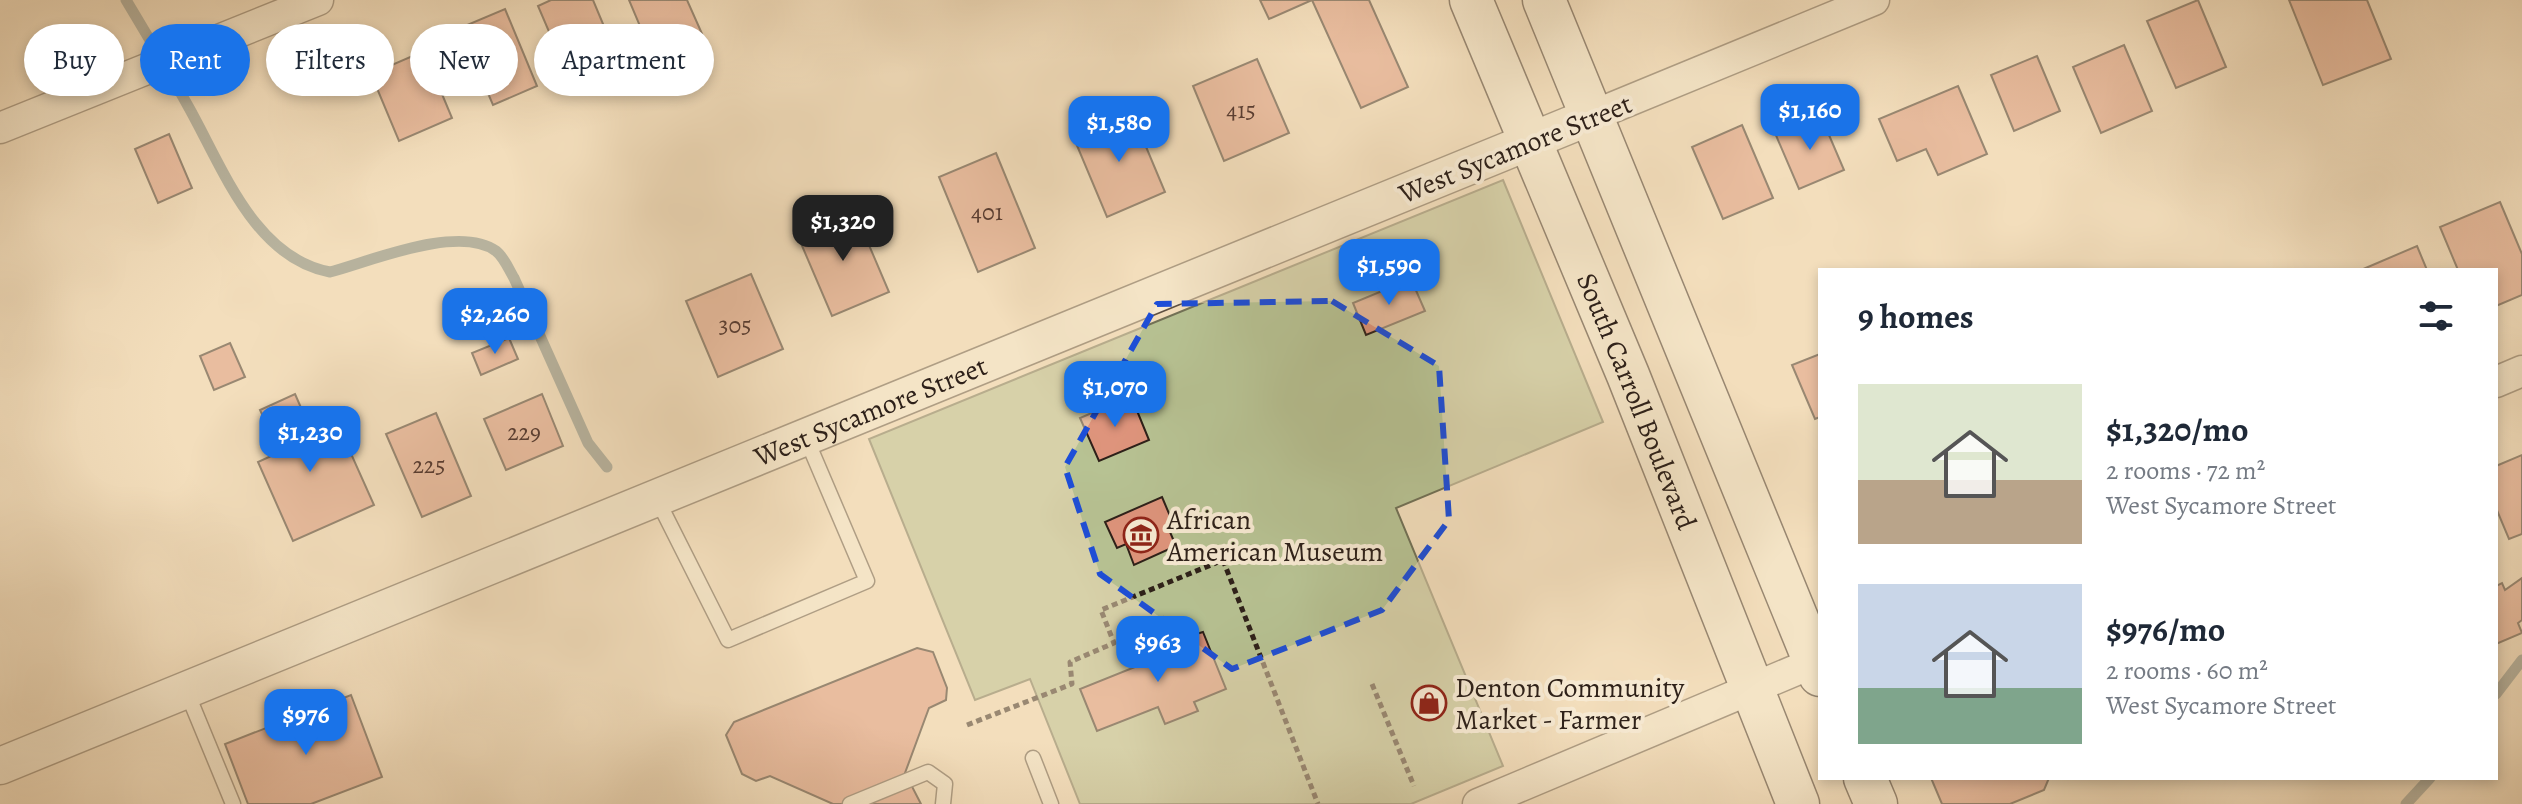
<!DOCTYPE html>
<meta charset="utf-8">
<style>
body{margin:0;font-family:Alegreya,serif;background:#f6f6f7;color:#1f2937;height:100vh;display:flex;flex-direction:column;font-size:30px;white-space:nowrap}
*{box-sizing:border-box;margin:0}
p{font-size:26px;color:#747a83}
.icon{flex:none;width:44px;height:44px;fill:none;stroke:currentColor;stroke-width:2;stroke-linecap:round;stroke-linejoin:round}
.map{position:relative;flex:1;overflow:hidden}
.details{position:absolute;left:1818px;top:268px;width:680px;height:512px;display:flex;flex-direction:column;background:#fff;border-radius:0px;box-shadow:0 4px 12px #0003}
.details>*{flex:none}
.hud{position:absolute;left:24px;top:24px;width:760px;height:72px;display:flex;gap:16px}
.price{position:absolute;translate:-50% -68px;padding:0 18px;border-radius:16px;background:#1a73e8;color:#fff;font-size:26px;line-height:52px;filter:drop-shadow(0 2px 4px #0008)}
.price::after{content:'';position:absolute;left:50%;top:48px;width:24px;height:18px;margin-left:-12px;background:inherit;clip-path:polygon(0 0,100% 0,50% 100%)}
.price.active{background:#222;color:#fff}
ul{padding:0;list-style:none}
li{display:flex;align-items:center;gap:24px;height:200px;padding:0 40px}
li span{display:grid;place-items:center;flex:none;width:224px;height:160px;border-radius:0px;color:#555}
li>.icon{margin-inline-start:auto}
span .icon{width:96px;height:96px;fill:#fffc;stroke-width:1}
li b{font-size:34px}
h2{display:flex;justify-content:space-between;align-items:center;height:96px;padding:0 40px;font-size:34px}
.pill{padding:0 28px;border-radius:36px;background:#fff;box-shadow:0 4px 12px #0003;font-size:28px;line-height:72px}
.pill.active{background:#1a73e8;color:#fff}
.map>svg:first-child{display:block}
.park{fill:#b7c293;stroke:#727156;stroke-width:2}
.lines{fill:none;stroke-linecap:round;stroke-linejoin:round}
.stream{stroke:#707d78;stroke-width:11}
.building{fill:#de947c;stroke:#2d2019;stroke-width:2}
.service-casing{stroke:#5e5042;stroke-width:17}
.minor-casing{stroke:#5e5042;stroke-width:33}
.tertiary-casing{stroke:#5e5042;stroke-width:39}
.secondary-casing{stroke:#2d2019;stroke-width:45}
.path{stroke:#2d2019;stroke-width:5;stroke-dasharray:6 4;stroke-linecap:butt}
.service{stroke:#f7ead3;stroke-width:14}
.minor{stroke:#f7ead3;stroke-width:30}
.tertiary{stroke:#f7ead3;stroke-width:36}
.secondary{stroke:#f7ead3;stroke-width:42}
.marked{fill:none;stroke:#1d4ed8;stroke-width:6;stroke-dasharray:16 10;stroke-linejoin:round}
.labels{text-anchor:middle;stroke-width:8;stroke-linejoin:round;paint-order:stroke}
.number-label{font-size:24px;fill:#593d32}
.street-label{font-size:28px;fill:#2d2019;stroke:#f7ead3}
.poi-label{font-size:28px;fill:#2d2019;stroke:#f7ead3;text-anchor:start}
</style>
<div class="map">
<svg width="2522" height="804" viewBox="0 0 2522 804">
<rect width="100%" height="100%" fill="#f3debc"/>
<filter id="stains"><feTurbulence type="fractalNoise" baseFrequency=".0025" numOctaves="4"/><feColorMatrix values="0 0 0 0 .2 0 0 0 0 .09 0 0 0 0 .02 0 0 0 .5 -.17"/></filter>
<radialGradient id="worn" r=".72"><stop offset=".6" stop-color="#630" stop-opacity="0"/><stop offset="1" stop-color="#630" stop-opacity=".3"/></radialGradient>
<polygon class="park" points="1503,180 1603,422 1396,508 1503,766 1411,804 1080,804 1030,679 975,700 869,439"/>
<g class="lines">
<g class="stream">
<path d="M126,0C147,35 168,70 188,106C222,166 254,258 330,272C371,261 459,224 496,251C504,257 509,270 514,278L588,443L607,467"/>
<polyline points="2496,694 2522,660"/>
<polyline points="2406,804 2430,778"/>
</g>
</g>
<g class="building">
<polygon points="551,0 593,0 616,55 568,76 538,6"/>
<polygon points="629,0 687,0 703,36 653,57"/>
<polygon points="1260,0 1369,0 1408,87 1361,108 1312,0 1269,19"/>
<polygon points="2198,0 2226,67 2176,88 2147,21"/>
<polygon points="2289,0 2367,0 2391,59 2323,85"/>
<polygon points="505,9 537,86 493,105 460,28"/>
<polygon points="2124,45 2152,111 2101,133 2073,67"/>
<polygon points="424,51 452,118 399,141 371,74"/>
<polygon points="2037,56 2060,111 2014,131 1991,75"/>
<polygon points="1257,59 1289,133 1224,161 1193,86"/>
<polygon points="1958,86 1987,154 1938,175 1926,149 1897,161 1879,119"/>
<polygon points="1131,111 1165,192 1107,217 1073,136"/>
<polygon points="1820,114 1844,170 1799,189 1775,133"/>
<polygon points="1742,125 1773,198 1723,219 1692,147"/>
<polygon points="169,134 192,188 158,203 135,149"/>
<polygon points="996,153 1035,248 978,272 939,177"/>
<polygon points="2500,202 2522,254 2522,295 2496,306 2496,270 2458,270 2440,227"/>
<polygon points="854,210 889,292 832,316 797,234"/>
<polygon points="2417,246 2427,270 2361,270"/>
<polygon points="751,274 783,349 718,377 686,301"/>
<polygon points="1411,279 1425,311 1366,335 1353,303"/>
<polygon points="509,338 518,359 481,375 472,353"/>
<polygon points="230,343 245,377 214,390 200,356"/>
<polygon points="1820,354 1820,417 1815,419 1792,365"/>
<polygon points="295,394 319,449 344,438 374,505 293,541 258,462 280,452 260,410"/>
<polygon points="542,394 563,446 506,470 484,419"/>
<polygon points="1131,396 1149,440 1099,461 1080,418"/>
<polygon points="436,413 471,496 422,517 386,434"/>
<polygon points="2522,455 2522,534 2509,539 2496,508 2496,466"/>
<polygon points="1162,497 1173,523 1167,525 1176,546 1134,565 1126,544 1117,548 1105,522"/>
<polygon points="2522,578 2522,620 2518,623 2522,633 2496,644 2496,586 2502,583 2505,590"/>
<polygon points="1203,632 1226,689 1194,702 1198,711 1165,724 1158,707 1097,731 1080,689 1140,665 1145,649"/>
<polygon points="917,648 933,652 947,688 946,700 929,708 905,773 921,804 833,804 770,776 756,781 742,774 726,735 734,722"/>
<polygon points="351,695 382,777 311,804 248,804 225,744"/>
<polygon points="1931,778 2049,778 2044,790 2010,804 1942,804"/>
</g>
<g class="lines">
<g class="service-casing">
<g id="service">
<polyline points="657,499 728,640 867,581 806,438"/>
<polyline points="186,690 233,804"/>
<polyline points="1033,758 1051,804"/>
<polyline points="850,804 928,772 945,784 943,804"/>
</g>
</g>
<g class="minor-casing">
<g id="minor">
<polyline points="1592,116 1874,0"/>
<polyline points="0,128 318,0"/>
<polyline points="2496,382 2522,371"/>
<polyline points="1478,804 1820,660"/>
</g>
</g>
<g class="tertiary-casing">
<g id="tertiary">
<path id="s1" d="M0,766L1592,116"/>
</g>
</g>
<g class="secondary-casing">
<g id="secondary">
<path id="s2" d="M1471,0L1628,375L1798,804"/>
<polyline points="1544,0 1820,675"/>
<polyline points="1865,778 1876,804"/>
</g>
</g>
<g class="path">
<polyline points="1372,684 1414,786"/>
<polyline points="967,725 1072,684 1070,662 1114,643 1101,610 1223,560 1318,804"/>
</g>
<use href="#service" class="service"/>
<use href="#minor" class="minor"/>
<use href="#tertiary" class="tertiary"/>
<use href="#secondary" class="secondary"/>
</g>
<path d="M0 0H2522V804H0ZM1332,301L1439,366L1449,520L1382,610L1232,669L1100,574L1065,467L1157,304Z" fill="#f3debc" fill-opacity=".55" fill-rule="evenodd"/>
<path class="marked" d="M1332,301L1439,366L1449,520L1382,610L1232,669L1100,574L1065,467L1157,304Z"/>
<defs>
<g id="museum-ring" transform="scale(1.8)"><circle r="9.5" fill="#f7ead3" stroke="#8f2418" stroke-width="1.5"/><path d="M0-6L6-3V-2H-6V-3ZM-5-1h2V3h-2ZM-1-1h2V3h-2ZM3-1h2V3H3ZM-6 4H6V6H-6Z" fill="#8f2418"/></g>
<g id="shop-ring" transform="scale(1.8)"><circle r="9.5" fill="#f7ead3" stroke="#8f2418" stroke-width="1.5"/><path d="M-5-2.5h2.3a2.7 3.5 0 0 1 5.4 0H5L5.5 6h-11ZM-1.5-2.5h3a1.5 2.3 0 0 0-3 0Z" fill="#8f2418"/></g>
</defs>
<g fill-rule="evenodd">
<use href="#museum-ring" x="1141" y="535"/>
<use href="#shop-ring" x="1429" y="703"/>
</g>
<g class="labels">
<g class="number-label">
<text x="1241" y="118">415</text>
<text x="987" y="220">401</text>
<text x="735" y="333">305</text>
<text x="524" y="440">229</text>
<text x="429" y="473">225</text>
</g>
<g class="street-label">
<text transform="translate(1515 148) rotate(-22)" y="10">West Sycamore Street</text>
<text dy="10" stroke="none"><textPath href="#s2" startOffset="434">South Carroll Boulevard</textPath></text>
<text dy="10" stroke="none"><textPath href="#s1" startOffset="940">West Sycamore Street</textPath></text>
</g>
<g class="poi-label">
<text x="1167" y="529">African<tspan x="1167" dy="32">American Museum</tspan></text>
<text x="1455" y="697">Denton Community<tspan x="1455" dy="32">Market - Farmer</tspan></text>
</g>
</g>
<rect width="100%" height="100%" filter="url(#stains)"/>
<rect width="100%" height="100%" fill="url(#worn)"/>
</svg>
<b class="price" style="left:1810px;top:152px">$1,160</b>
<b class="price" style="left:1119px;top:164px">$1,580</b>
<b class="price active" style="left:843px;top:263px">$1,320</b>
<b class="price" style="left:1389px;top:307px">$1,590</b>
<b class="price" style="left:495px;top:356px">$2,260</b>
<b class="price" style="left:1115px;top:429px">$1,070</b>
<b class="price" style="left:310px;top:474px">$1,230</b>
<b class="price" style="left:1158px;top:684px">$963</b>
<b class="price" style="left:306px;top:757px">$976</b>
<div class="hud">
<a class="pill">Buy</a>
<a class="pill active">Rent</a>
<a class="pill">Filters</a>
<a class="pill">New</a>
<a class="pill">Apartment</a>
</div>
<section class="details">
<h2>9 homes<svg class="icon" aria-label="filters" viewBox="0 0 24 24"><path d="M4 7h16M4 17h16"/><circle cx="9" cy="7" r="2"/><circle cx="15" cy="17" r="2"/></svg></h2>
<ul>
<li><span style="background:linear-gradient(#dfe7d0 60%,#b9a48a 0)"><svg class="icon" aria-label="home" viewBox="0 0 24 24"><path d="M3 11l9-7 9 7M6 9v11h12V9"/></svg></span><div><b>$1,320/mo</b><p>2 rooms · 72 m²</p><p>West Sycamore Street</p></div></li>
<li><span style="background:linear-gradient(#c9d6e8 65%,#7fa58c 0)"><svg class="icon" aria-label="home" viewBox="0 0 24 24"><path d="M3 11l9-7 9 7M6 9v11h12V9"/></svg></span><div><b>$976/mo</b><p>2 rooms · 60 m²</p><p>West Sycamore Street</p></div></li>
</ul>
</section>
</div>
